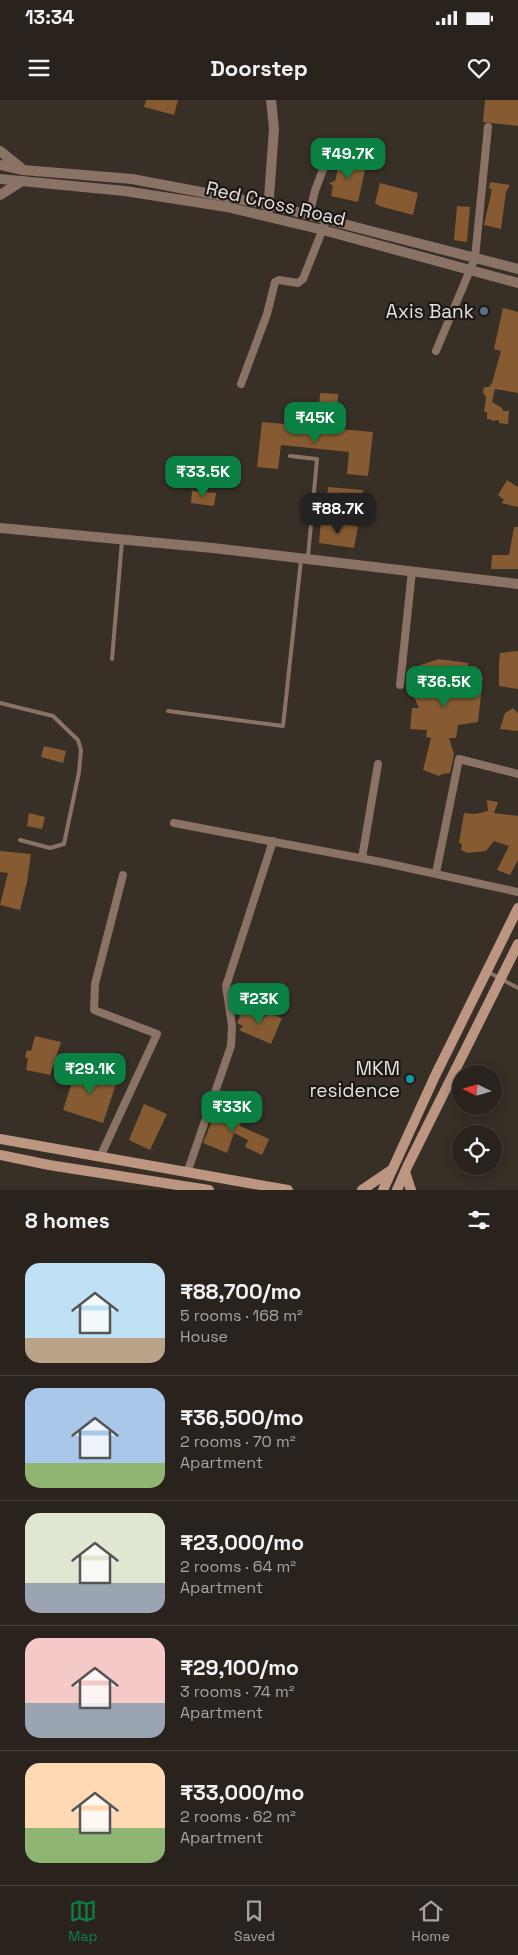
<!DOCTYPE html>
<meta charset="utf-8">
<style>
body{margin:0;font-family:"Space Grotesk",sans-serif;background:#362f2a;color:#f1f3f6;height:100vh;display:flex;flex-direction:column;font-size:19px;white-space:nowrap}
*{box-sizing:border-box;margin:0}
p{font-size:16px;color:#a5a4a4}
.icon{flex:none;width:28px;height:28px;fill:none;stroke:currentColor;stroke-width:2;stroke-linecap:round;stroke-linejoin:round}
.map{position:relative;height:1090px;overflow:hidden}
.drawer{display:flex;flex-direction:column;background:#2a231d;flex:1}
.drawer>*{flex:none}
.needle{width:32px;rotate:275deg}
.fabs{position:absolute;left:452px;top:965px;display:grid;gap:10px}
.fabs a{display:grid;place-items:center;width:50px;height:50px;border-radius:50%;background:#2a231d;box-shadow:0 2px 12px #0003,0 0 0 1px #46403b;font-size:25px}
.price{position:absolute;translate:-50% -42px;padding:0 11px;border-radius:10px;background:#0b8043;color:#fff;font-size:16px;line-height:32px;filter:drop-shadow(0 1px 2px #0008)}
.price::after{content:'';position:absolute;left:50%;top:30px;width:15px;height:11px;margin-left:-8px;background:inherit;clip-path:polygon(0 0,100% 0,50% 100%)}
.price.active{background:#222;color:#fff}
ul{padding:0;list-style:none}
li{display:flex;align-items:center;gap:15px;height:125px;padding:0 25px}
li+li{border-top:1px solid #46403b}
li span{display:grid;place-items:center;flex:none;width:140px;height:100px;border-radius:15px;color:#555}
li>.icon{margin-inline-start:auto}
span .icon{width:60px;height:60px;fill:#fffc;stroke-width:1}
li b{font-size:21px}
h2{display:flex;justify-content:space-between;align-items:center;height:60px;padding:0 25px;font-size:21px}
.status{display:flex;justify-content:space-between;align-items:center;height:35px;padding:0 25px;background:#2a231d;direction:ltr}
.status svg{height:14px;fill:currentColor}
header{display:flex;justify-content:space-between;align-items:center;height:65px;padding:0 25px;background:#2a231d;font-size:22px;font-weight:700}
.dock{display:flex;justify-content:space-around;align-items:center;height:70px;border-top:1px solid #46403b;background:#2a231d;font-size:14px;color:#a5a4a4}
.dock a{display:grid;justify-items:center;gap:2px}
.dock .active{color:#0b8043}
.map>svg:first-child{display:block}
.building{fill:#865b31}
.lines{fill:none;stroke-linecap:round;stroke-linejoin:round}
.service{stroke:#8a7265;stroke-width:4}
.minor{stroke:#8a7265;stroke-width:8}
.tertiary{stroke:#8a7265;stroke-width:10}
.secondary{stroke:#bc9681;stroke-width:10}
.service-dot{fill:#5c6f8a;stroke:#1c1815;stroke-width:2}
.culture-dot{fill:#0f9aa8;stroke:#1c1815;stroke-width:2}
.labels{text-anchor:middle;stroke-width:4.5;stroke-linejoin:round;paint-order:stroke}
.street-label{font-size:19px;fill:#e7e1dc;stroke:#1c1815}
.poi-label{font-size:19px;fill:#e7e1dc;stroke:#1c1815;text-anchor:end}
</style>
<div class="status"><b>13:34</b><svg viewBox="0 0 49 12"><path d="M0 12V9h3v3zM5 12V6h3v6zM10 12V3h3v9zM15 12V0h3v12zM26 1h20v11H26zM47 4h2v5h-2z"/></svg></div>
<header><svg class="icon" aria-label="menu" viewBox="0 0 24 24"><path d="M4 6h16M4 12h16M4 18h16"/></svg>Doorstep<svg class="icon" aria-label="heart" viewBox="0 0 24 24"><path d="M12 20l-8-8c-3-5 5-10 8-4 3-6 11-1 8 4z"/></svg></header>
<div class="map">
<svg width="518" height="1090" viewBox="0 0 518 1090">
<rect width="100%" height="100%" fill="#382f27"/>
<g class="building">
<polygon points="146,0 178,0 174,15 144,7"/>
<polygon points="485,0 518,0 518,26 483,22"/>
<polygon points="340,58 366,65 358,102 331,96 333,86 329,83 335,81 338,69 336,68"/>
<polygon points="490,82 510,85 506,92 501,129 484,125 492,89 489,89"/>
<polygon points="380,83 418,93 413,115 379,106 375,103"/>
<polygon points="457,106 470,107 467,142 454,140"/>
<polygon points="503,208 518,212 518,293 495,289 492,302 502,308 503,311 509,311 508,324 499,323 499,320 492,321 492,320 487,319 487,312 484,312 486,298 483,292 484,287 489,287 492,283 501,251 494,249"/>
<polygon points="320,293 338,294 337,309 319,308"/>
<polygon points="262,322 373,332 368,376 347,374 349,352 281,345 278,369 257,367"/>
<polygon points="507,380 518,387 518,407 501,403 504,400 498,395"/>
<polygon points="328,387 363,390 362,410 326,407"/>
<polygon points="192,391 216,393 214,406 191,403"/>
<polygon points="321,422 358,426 354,448 319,443"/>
<polygon points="514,427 518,427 518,469 491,469 492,455 509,455"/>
<polygon points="518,551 518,589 499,586 499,563 500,553"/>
<polygon points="439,559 468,563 467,576 483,577 478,622 458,625 456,638 449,638 454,654 450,673 442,674 439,676 423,670 431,638 426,637 427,630 410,629 412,608 419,608 410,588 411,575 418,573 418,566"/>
<polygon points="513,608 518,613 518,631 500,629 505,613"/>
<polygon points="44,646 66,651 63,663 41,657"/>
<polygon points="487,700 498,702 494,713 518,716 518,760 510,775 497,770 509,746 494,741 486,751 468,753 461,750 462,744 459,743 464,713 475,714 488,711"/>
<polygon points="29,713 45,717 42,729 27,726"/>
<polygon points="0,751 31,754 27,782 20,810 0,805 8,773 0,772"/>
<polygon points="250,905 259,912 258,922 269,913 282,918 271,944 239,930 243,926 237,923 241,914 244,909"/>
<polygon points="35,936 61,942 50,975 26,970 28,959 25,957 27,950 31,951"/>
<polygon points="77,967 117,981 103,1023 63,1010"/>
<polygon points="144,1004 167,1014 150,1050 129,1040"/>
<polygon points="220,1007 242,1017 240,1026 269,1039 262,1055 245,1047 248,1040 234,1033 227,1053 203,1043 216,1011 218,1012"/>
</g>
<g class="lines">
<g class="service">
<polyline points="290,356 317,359 308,457"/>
<polyline points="112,559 122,441"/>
<polyline points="0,603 53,616 78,640 81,650 79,672 64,744 50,748 20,740"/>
<polyline points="168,611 283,626 301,460"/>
<polyline points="488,872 518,888"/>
</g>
<g class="minor">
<polyline points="309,115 315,91 329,53"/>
<polyline points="436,251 475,158 488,27"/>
<polyline points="241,284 267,214 275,182 279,180 298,183 303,179 324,126"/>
<polyline points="400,585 412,471"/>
<polyline points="174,723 381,762 518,792"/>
<polyline points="362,758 378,664"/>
<polyline points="436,773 459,659 518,674"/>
<polyline points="100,1057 157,934 94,910 95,884 123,775"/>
<polyline points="187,1073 231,946 232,926 226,886 273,741"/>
</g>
<g class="tertiary">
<polyline points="0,51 21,68"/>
<polyline points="0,65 23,70 132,79 270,105 518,169"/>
<polyline points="0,79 125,91 227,107 323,130 518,183"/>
<polyline points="0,95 22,81"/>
<polyline points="268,111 274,29 271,0"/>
<polyline points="0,428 213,448 518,484"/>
</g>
<g class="secondary">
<polyline points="0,1039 288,1090"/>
<polyline points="0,1055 49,1065 209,1090"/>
<polyline points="405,1072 411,1090"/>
<polyline points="362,1090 390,1071"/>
<polyline points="383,1090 435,976 518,808"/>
<polyline points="397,1090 408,1065 518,844"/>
</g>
</g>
<circle class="service-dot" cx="484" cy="211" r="5"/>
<circle class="culture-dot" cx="410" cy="979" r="5"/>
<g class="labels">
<g class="street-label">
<text transform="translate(276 103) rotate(13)" y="7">Red Cross Road</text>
</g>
<g class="poi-label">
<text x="474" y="218">Axis Bank</text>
<text x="400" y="975">MKM<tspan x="400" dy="22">residence</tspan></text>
</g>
</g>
</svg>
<div class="fabs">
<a><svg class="needle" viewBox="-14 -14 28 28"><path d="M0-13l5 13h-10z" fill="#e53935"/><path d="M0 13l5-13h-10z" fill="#a5a4a4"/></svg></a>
<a><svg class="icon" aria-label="locate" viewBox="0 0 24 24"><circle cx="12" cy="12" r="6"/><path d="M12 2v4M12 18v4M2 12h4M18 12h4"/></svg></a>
</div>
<b class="price" style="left:348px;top:80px">₹49.7K</b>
<b class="price" style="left:315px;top:344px">₹45K</b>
<b class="price" style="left:203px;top:398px">₹33.5K</b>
<b class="price active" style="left:338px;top:435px">₹88.7K</b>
<b class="price" style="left:444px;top:608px">₹36.5K</b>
<b class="price" style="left:259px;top:925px">₹23K</b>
<b class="price" style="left:90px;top:995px">₹29.1K</b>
<b class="price" style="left:232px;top:1033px">₹33K</b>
</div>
<section class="drawer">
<h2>8 homes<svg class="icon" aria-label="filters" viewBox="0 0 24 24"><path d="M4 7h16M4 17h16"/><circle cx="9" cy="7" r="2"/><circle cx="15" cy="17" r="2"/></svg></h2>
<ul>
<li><span style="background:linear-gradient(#bfe0f5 75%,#b9a48a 0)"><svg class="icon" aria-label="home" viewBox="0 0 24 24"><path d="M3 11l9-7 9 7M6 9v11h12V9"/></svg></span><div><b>₹88,700/mo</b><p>5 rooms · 168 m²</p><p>House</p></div></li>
<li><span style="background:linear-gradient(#a9c7e8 75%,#8fb573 0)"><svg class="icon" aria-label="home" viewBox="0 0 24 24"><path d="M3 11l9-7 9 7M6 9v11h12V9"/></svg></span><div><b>₹36,500/mo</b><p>2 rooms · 70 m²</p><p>Apartment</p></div></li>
<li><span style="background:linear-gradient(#dfe7d0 70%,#9aa5b1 0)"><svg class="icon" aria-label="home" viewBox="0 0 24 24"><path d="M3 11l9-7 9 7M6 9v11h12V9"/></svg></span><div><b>₹23,000/mo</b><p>2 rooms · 64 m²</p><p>Apartment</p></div></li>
<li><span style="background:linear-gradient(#f6c9c9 65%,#9aa5b1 0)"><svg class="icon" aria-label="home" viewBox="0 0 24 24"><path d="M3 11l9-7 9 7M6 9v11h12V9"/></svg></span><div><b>₹29,100/mo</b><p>3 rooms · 74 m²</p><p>Apartment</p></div></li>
<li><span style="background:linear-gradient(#ffd9b3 65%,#8fb573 0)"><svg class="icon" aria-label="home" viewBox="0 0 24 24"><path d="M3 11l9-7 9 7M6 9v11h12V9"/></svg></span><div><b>₹33,000/mo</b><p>2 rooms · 62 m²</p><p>Apartment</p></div></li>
</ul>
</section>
<nav class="dock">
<a class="active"><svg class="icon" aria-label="map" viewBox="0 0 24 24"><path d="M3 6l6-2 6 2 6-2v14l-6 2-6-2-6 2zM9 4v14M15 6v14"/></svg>Map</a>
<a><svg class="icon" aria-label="saved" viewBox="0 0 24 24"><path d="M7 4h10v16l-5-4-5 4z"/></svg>Saved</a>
<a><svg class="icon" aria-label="home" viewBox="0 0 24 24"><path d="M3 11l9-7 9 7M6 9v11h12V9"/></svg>Home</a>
</nav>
